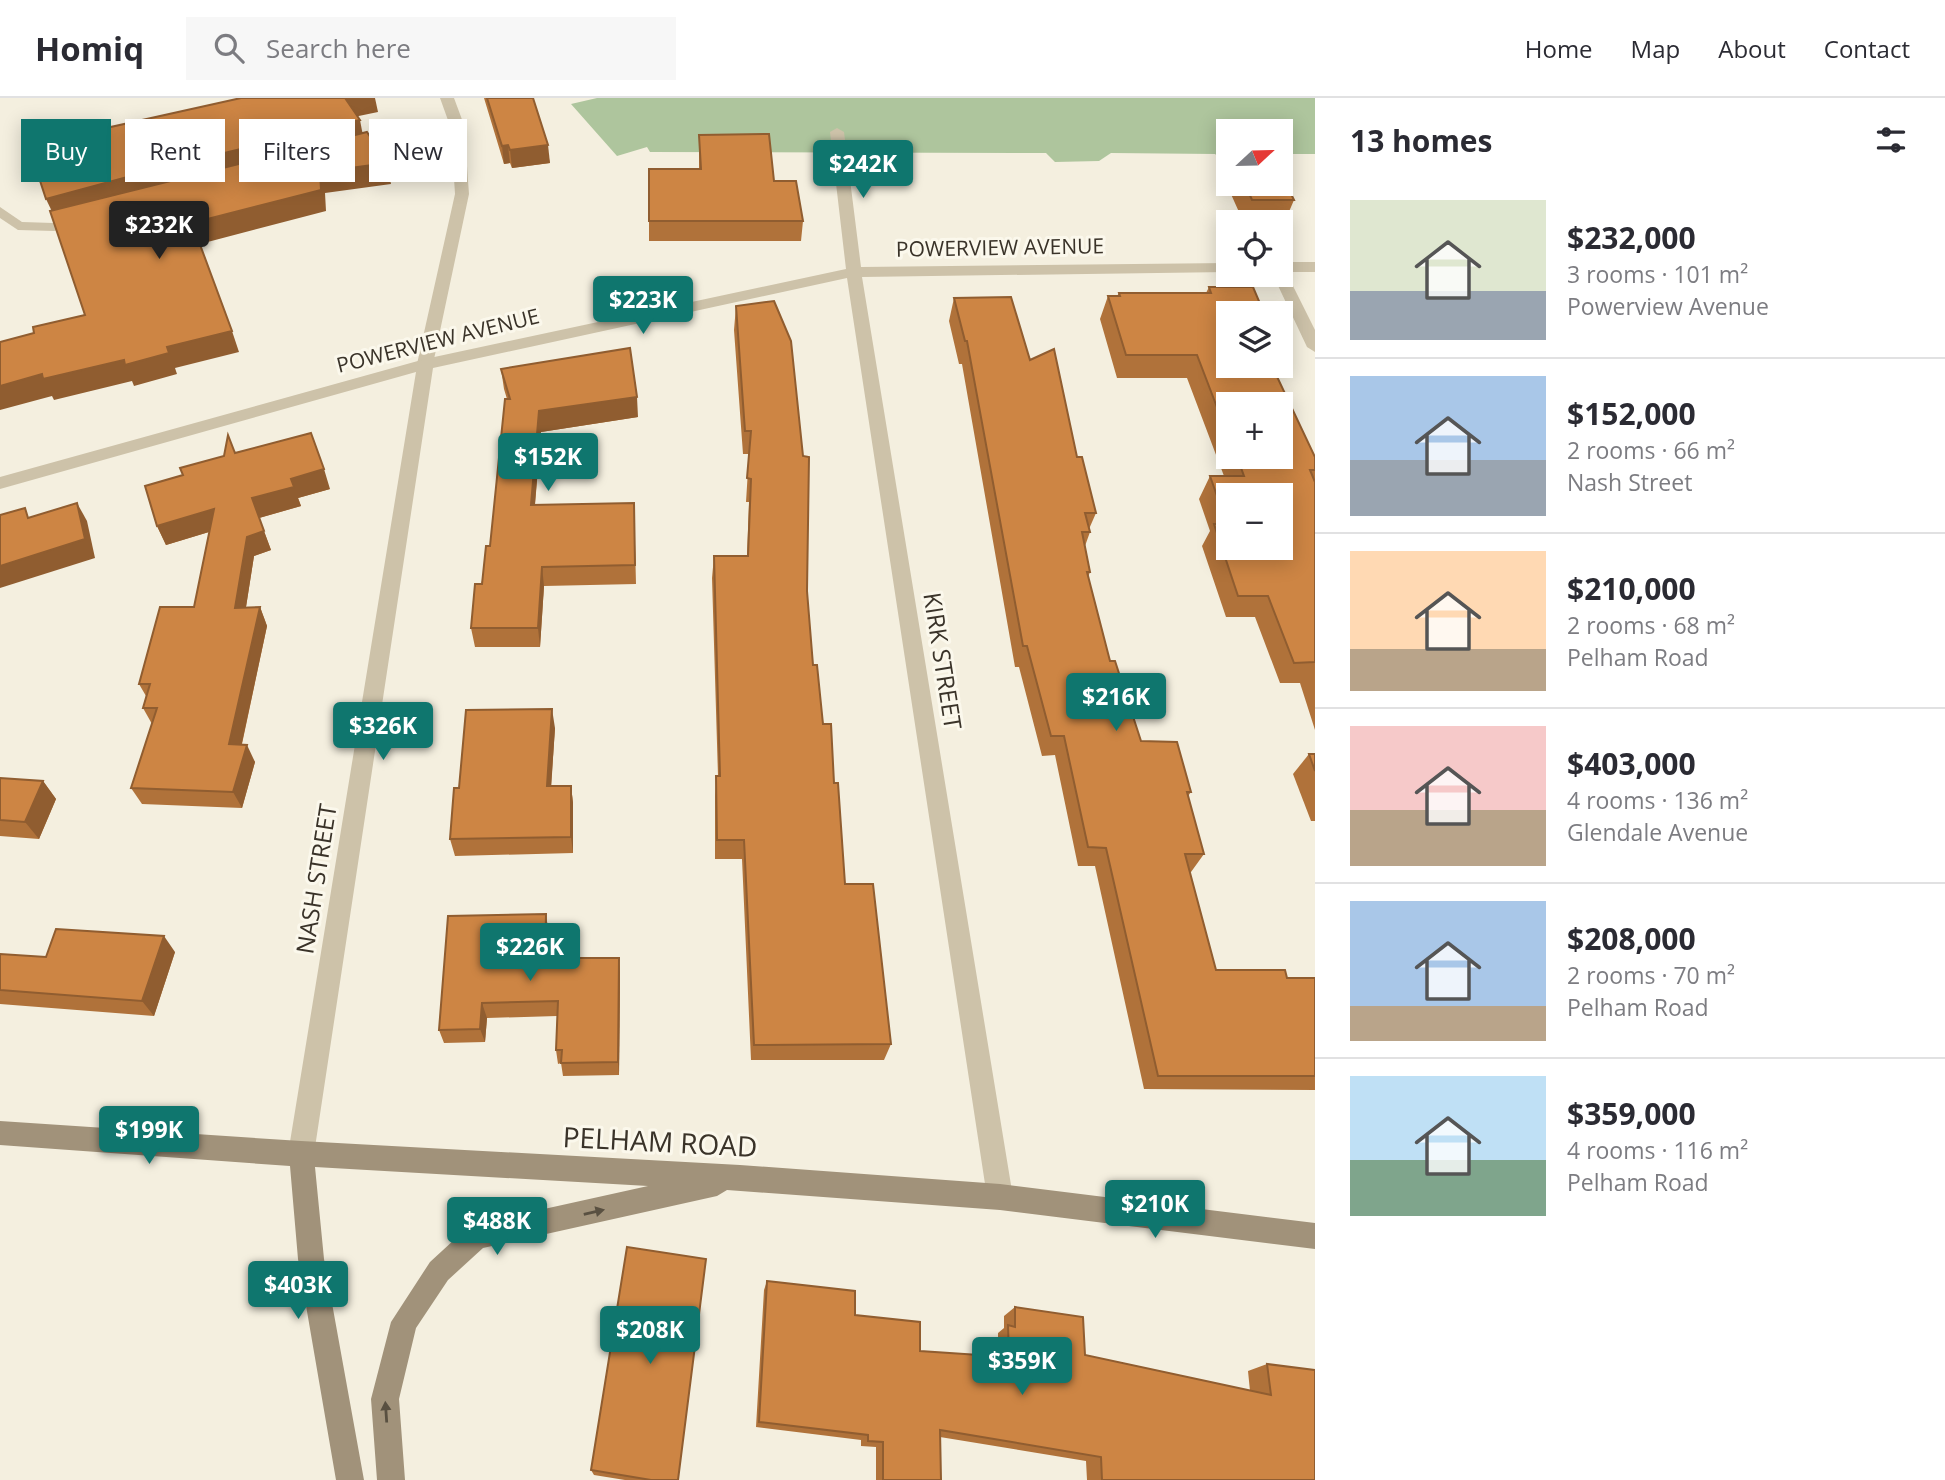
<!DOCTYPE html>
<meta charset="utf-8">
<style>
body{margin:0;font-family:"Open Sans",sans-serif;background:#f7f7f7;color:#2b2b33;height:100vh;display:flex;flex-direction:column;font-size:26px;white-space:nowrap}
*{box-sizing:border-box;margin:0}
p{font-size:23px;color:#7c7c81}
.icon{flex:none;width:38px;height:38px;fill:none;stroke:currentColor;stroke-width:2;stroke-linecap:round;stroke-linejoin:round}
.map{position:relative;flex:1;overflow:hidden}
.panel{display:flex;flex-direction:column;background:#fff;width:630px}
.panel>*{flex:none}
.top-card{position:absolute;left:21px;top:21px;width:665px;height:63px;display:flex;gap:14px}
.needle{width:46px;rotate:68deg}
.controls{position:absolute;left:1216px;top:21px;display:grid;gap:14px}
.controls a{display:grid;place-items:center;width:77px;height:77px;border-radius:0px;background:#fff;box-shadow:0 4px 18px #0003;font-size:35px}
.price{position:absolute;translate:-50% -60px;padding:0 16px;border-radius:7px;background:#0f766e;color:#fff;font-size:23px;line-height:46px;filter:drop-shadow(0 2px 4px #0008)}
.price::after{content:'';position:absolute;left:50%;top:42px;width:21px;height:16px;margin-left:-10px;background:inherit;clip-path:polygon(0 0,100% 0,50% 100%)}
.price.active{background:#222;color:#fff}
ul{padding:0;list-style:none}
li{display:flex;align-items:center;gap:21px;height:175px;padding:0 35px}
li+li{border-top:2px solid #e1e1e2}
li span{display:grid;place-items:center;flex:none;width:196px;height:140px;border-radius:0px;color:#555}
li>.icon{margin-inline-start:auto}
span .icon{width:84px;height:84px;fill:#fffc;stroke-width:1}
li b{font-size:30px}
h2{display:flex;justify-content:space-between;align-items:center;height:84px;padding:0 35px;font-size:30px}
.chip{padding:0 24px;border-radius:0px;background:#fff;box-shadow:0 4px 18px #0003;font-size:24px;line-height:63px}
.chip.active{background:#0f766e;color:#fff}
header{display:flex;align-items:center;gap:42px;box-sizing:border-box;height:98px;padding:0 35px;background:#fff;border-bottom:2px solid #e1e1e2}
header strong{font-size:33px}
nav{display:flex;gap:38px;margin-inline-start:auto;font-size:24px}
.search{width:490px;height:63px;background:#f7f7f7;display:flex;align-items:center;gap:18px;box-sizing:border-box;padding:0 24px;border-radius:0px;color:#7c7c81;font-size:26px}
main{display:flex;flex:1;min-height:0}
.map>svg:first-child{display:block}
.green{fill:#aec59d}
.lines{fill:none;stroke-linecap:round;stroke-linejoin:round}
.lane{fill:#cdc2a9;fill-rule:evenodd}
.street{fill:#cdc2a9;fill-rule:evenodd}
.secondary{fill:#a1927a;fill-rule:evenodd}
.wall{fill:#b0723a;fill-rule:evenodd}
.shaded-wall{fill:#905d30}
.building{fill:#cd8544;stroke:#905d30;stroke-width:2;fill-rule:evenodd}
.oneway{fill:#595041}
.labels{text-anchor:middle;stroke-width:6;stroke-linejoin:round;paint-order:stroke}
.far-street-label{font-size:21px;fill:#3a3329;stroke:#fbf8ec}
.street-label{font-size:24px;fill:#3a3329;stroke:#fbf8ec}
.near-street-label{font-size:28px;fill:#3a3329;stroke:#fbf8ec}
</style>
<header>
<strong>Homiq</strong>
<div class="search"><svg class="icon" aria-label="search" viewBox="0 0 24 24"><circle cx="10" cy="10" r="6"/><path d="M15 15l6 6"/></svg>Search here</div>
<nav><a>Home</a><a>Map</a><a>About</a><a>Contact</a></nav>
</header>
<main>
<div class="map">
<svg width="1315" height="1382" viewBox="0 0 1315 1382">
<rect width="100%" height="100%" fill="#f4efdf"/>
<polygon class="green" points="597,0 1315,0 1315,56 1281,56 1281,33 1228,33 1228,64 1226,65 1215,56 1111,55 1099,63 1055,64 1046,55 650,54 647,49 617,58 571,6"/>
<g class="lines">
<g class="lane">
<polygon points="440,0 454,0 464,27 469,96 433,266 425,271 417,266 455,96 451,33 348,57 341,53 343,50 449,25"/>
<polygon points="0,109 22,124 53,125 82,117 89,121 87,124 54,133 18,132 0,120"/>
</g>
<g class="street">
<polygon points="837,30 844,34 861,169 1228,165 1228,174 862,179 1013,1099 1009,1108 1000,1112 991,1108 987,1099 847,180 433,270 314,1056 310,1065 301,1069 292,1065 288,1056 416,274 0,391 0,379 425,261 846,171 830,34"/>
<polygon points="1281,164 1315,164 1315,174 1286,174 1315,232 1315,254 1307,249 1273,177 1281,177"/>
</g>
<polygon class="secondary" points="0,1023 301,1043 740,1067 1000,1086 1315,1125 1315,1151 1000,1112 727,1092 717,1098 483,1150 448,1182 416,1230 399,1301 405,1382 377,1382 371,1301 391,1224 430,1164 467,1130 476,1126 648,1088 315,1069 324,1161 364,1382 336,1382 298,1161 290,1068 0,1047"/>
</g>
<g class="wall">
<polygon points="484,0 533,0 550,65 512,70 510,65 504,66"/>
<polygon points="699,37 774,83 803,123 801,143 649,143 649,71 699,71"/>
<polygon points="1228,79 1228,86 1281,86 1294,102 1285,123 1243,123 1226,85"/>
<path d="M1209,189L1228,215L1315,359V632L1300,585H1280L1255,519H1226L1202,448L1210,433L1199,401L1210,378H1224L1187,280H1117L1100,221L1108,198H1117L1119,195H1206ZM1228,306L1281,359H1228Z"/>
<polygon points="954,200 1030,262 1077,359 1096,415 1089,431 1090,434 1085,448 1090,474 1088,479 1110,563 1141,643 1191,694 1188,698 1204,756 1191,774 1190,774 1216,872 1287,880 1315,880 1315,992 1144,991 1095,768 1078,768 1055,657 1042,658 1019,569 1015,569 962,266 959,266 949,223"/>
<polygon points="736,208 807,493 813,567 834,685 845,786 891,946 884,962 751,962 742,761 715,761 715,698 716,678 718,678 712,480 714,458 747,458 749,404 746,404 749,356 743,356 734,232"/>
<polygon points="501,271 638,319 541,334 535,407 634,405 636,486 544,488 540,549 475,549 471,530 490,448 507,301 504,291"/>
<polygon points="235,355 330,391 298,400 301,408 259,420 271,452 254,458 246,509 260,509 267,528 242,646 255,664 242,710 142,706 131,690 152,626 143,610 146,598 139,586 194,509 209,434 166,447 157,428 183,377"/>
<polygon points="555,630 551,688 571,688 573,705 573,755 455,758 450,741 459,690"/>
<polygon points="1309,656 1315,656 1315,723 1311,723 1293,676"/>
<polygon points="0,680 43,683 56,701 39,741 0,738"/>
<polygon points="546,816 548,831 548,860 619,860 620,875 619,977 563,978 561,965 558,966 556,952 557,918 487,920 485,944 444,945 439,932"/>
<polygon points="175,854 154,918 0,906 0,856 46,859"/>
<polygon points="767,1183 855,1217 920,1253 998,1259 998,1235 1004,1230 1004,1218 1015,1209 1085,1257 1250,1293 1248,1273 1267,1266 1315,1382 1087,1382 1086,1363 940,1339 941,1382 876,1382 876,1349 861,1348 861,1342 756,1329 764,1192"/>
<polygon points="591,1372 678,1382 625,1382 594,1377"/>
</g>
<g class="shaded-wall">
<polygon points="345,0 375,0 378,14 349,20"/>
<polygon points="360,22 364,43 56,122 46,101 146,74"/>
<polygon points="508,47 510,65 504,66 502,48"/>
<polygon points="548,47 550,65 512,70 510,52"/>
<polygon points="387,65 391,86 325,95 326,113 200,146 192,125 320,74"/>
<polygon points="232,233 239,254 175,270 177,276 134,288 132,283 54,302 52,298 0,312 0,288 42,276"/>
<polygon points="637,299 638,319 541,334 533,428 531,407 539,313"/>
<polygon points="324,371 330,391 298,400 301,408 259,420 252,400 291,381"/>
<polygon points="77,405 87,423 95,460 0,490 0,468"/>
<polygon points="214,411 222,430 166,447 157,428"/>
<polygon points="264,433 271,452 254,458 243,528 235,510 247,439"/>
<polygon points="542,469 544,488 540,549 538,530"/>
<polygon points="260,509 267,528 238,663 229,646"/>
<polygon points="552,611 555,630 550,706 547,688"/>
<polygon points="247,647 255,664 242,710 233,694"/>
<polygon points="43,683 56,701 39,741 25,724"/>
<polygon points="571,688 573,705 573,755 571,739"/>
<polygon points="546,816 548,831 547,875 545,860"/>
<polygon points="164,838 175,854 154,918 142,903"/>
<polygon points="619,860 620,875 619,977 618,964"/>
<polygon points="482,905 487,920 485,944 480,931"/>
</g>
<g class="building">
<polygon points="241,0 345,0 360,22 146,74 46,101 26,40 67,31 70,38"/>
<polygon points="487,0 533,0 548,47 510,52 508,47 502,48"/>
<polygon points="367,34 387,65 320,74 321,92 192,125 232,233 167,249 169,255 125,267 124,262 43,281 42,276 0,288 0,244 34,235 33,229 85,217 50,113"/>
<polygon points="769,36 774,83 796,83 803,123 649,123 649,71 701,71 699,37"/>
<polygon points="1281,75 1294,102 1252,102 1245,86 1281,86"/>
<path d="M1209,189H1253L1264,215H1228V268H1272L1315,359V372H1310L1315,384V565V564L1294,565L1268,498H1238L1214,426H1227L1210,378H1244L1237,359H1281V306H1228V338L1197,257H1126L1108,198H1120L1119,195H1211ZM1228,397H1281V450H1228Z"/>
<polygon points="1011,199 1030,262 1054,251 1077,359 1082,359 1096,415 1085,415 1090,434 1082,434 1090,474 1087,474 1110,563 1115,563 1141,643 1177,644 1191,694 1187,694 1204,756 1185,756 1216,872 1285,872 1287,880 1315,880 1315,978 1158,978 1106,750 1088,749 1064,638 1051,638 1027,548 1023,548 967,243 965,243 954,200"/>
<polygon points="774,203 791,243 803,358 809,359 807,493 813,567 817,567 823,626 831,626 834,685 838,685 845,786 873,786 891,946 754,947 744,742 717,742 716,678 720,678 714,458 748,458 751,381 747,380 751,333 745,333 736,208"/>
<polygon points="630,250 637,299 539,313 531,407 634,405 635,467 542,469 538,530 471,530 475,486 482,486 486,448 490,448 505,301 510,301 501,271"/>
<polygon points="311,335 324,371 291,381 294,389 252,400 264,433 247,439 235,510 260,509 229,646 247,647 233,694 131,690 157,610 143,610 150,586 139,586 160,509 194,509 214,411 157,428 145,388 183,377 180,370 224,358 228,337 235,355"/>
<polygon points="77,405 85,441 0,468 0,417 25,410 28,420"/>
<polygon points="552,611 547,688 571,688 571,739 450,741 454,690 459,690 466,612"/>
<polygon points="1309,656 1315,656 1315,673"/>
<polygon points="0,680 43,683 25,724 0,722"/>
<polygon points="546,816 545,860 619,860 618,964 561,965 562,952 556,952 558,903 482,905 480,931 439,932 448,818"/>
<polygon points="56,831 164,838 142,903 0,892 0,856 46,859"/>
<polygon points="627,1149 706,1161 678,1382 651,1382 591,1372"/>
<polygon points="767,1183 855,1193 855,1217 920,1224 920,1253 1009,1259 1008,1227 1015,1229 1015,1209 1083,1219 1085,1257 1271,1297 1267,1266 1315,1272 1315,1382 1102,1382 1101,1359 940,1332 941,1382 883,1382 883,1344 868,1343 868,1337 759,1324"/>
</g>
<defs><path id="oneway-solid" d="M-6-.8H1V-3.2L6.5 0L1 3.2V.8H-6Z" transform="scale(1.75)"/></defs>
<g class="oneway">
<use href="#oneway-solid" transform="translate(594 1114) rotate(-13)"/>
<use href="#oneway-solid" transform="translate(386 1314) rotate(-94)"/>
</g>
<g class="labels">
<g class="far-street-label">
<text transform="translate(1000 150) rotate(-1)" y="7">POWERVIEW AVENUE</text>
<text transform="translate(438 243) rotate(-14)" y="7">POWERVIEW AVENUE</text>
</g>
<g class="street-label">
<text transform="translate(942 563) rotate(81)" y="8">KIRK STREET</text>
<text transform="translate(317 781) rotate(-81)" y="8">NASH STREET</text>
</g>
<g class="near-street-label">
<text transform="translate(660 1044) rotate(3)" y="10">PELHAM ROAD</text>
</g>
</g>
</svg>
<div class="controls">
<a><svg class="needle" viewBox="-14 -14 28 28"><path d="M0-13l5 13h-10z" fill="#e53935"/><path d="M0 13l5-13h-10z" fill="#7c7c81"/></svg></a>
<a><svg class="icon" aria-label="locate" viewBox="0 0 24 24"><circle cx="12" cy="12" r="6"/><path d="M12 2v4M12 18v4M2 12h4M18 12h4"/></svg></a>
<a><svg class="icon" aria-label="layers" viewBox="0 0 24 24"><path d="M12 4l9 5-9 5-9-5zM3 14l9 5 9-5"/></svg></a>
<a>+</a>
<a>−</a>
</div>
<b class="price" style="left:863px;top:102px">$242K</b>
<b class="price active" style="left:159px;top:163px">$232K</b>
<b class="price" style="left:643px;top:238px">$223K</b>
<b class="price" style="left:548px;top:395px">$152K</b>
<b class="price" style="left:1116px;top:635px">$216K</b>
<b class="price" style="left:383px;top:664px">$326K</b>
<b class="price" style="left:530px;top:885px">$226K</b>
<b class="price" style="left:149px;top:1068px">$199K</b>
<b class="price" style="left:1155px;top:1142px">$210K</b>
<b class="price" style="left:497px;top:1159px">$488K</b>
<b class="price" style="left:298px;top:1223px">$403K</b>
<b class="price" style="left:650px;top:1268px">$208K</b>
<b class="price" style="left:1022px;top:1299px">$359K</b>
<div class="top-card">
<a class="chip active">Buy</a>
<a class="chip">Rent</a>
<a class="chip">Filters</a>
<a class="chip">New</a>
</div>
</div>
<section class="panel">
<h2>13 homes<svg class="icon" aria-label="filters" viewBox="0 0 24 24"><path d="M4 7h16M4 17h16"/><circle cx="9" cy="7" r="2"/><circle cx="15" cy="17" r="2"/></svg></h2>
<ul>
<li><span style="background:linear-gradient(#dfe7d0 65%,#9aa5b1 0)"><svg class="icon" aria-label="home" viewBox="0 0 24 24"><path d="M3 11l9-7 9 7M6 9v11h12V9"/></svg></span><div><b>$232,000</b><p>3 rooms · 101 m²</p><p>Powerview Avenue</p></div></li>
<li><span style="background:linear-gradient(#a9c7e8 60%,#9aa5b1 0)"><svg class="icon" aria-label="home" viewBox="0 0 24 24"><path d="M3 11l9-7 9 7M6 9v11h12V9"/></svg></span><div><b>$152,000</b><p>2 rooms · 66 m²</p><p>Nash Street</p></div></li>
<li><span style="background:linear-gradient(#ffd9b3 70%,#b9a48a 0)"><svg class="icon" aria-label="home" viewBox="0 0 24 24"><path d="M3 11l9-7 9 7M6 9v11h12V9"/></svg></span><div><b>$210,000</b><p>2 rooms · 68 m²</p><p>Pelham Road</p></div></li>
<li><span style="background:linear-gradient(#f6c9c9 60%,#b9a48a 0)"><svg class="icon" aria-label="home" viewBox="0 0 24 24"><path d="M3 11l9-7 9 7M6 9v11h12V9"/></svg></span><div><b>$403,000</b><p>4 rooms · 136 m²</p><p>Glendale Avenue</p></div></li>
<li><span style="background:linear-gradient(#a9c7e8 75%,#b9a48a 0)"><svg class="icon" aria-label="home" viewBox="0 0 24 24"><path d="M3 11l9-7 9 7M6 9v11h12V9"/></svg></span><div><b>$208,000</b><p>2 rooms · 70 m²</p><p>Pelham Road</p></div></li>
<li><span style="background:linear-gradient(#bfe0f5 60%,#7fa58c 0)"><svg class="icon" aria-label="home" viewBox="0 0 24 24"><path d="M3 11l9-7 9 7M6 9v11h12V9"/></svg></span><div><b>$359,000</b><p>4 rooms · 116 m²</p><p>Pelham Road</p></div></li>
</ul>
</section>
</main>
